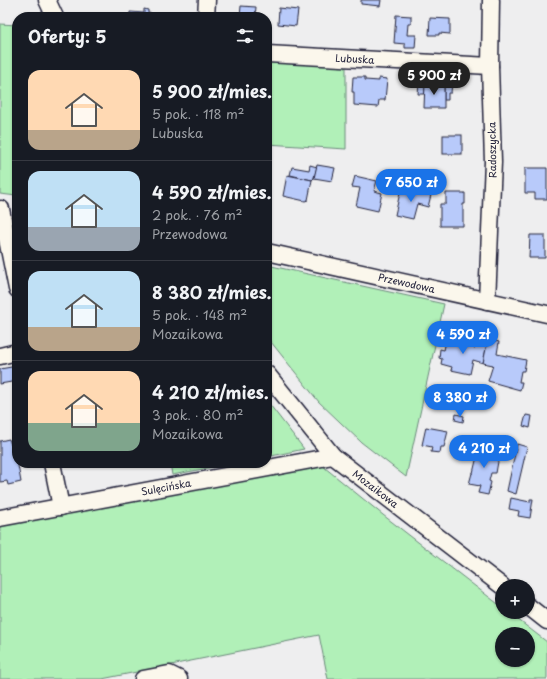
<!DOCTYPE html>
<html lang="pl">
<meta charset="utf-8">
<style>
body{margin:0;font-family:"Playpen Sans",sans-serif;background:#242831;color:#f1f3f6;height:100vh;display:flex;flex-direction:column;font-size:15px;white-space:nowrap}
*{box-sizing:border-box;margin:0}
p{font-size:13px;color:#9ea1a6}
.icon{flex:none;width:22px;height:22px;fill:none;stroke:currentColor;stroke-width:2;stroke-linecap:round;stroke-linejoin:round}
.map{position:relative;flex:1;overflow:hidden}
.sheet{position:absolute;left:12px;top:12px;width:260px;height:456px;display:flex;flex-direction:column;background:#171b24;border-radius:16px;box-shadow:0 1px 3px #0004}
.sheet>*{flex:none}
.controls{position:absolute;left:495px;top:579px;display:grid;gap:8px}
.controls a{display:grid;place-items:center;width:40px;height:40px;border-radius:50%;background:#171b24;box-shadow:0 1px 3px #0004;font-size:20px}
.price{position:absolute;translate:-50% -34px;padding:0 9px;border-radius:14px;background:#1a73e8;color:#fff;font-size:13px;line-height:26px;filter:drop-shadow(0 1px 2px #0008)}
.price::after{content:'';position:absolute;left:50%;top:24px;width:12px;height:9px;margin-left:-6px;background:inherit;clip-path:polygon(0 0,100% 0,50% 100%)}
.price.selected{background:#222;color:#fff}
ul{padding:0;list-style:none}
li{display:flex;align-items:center;gap:12px;height:100px;padding:0 16px}
li+li{border-top:1px solid #363941}
li span{display:grid;place-items:center;flex:none;width:112px;height:80px;border-radius:12px;color:#555}
li>.icon{margin-inline-start:auto}
span .icon{width:48px;height:48px;fill:#fffc;stroke-width:1}
li b{font-size:17px}
h2{display:flex;justify-content:space-between;align-items:center;height:48px;padding:0 16px;font-size:17px}
.map>svg:first-child{display:block}
.green{fill:#b1f0b8;stroke:#6a897a;fill-rule:evenodd}
.building{fill:#b8cafa;stroke:#22223b}
.lines{fill:none;stroke-linecap:round;stroke-linejoin:round}
.minor-casing{stroke:#22223b;stroke-width:19}
.minor{stroke:#fbf7ec;stroke-width:16}
.labels{text-anchor:middle;stroke-width:3;stroke-linejoin:round;paint-order:stroke}
.street-label{font-size:10px;fill:#22223b;stroke:#fbf7ec}
</style>
<div class="map">
<svg width="547" height="679" viewBox="0 0 547 679">
<rect width="100%" height="100%" fill="#eeeeef"/>
<filter id="ink" filterUnits="userSpaceOnUse"><feTurbulence type="fractalNoise" baseFrequency=".025" numOctaves="2"/><feDisplacementMap in="SourceGraphic" scale="8" xChannelSelector="R" yChannelSelector="G"/><feConvolveMatrix kernelMatrix="1 2 1 2 8 2 1 2 1" color-interpolation-filters="sRGB"/></filter>
<g filter="url(#ink)">
<g class="green">
<polygon points="0,24 17,25 17,196 0,194"/>
<polygon points="267,60 346,66 346,149 267,144"/>
<polygon points="267,265 444,304 406,477 361,442 319,402 267,337"/>
<polygon points="267,401 304,449 267,457"/>
<polygon points="170,463 233,463 172,475"/>
<path d="M319,463L383,515L502,607V612H508L547,642V679H328L319,635L102,679H0V524ZM502,634H528V660H502Z"/>
</g>
<g class="building">
<polygon points="361,0 381,0 380,6 361,4"/>
<polygon points="241,6 256,7 255,17 240,17"/>
<polygon points="279,8 298,10 296,26 278,24"/>
<polygon points="144,9 148,10 148,13 155,14 154,17 130,17 130,12 144,13"/>
<polygon points="396,15 411,16 411,24 408,24 407,35 416,35 415,48 405,48 405,44 394,43"/>
<polygon points="430,18 450,19 450,34 439,33 439,35 429,35"/>
<polygon points="353,77 365,77 365,80 379,81 379,78 387,79 385,100 379,100 378,107 354,105 354,92 352,92"/>
<polygon points="424,77 449,77 452,82 451,93 448,93 448,100 444,100 444,83 425,83 425,94 418,94 419,82 424,83"/>
<polygon points="425,83 444,83 444,108 424,108"/>
<rect x="443" y="135" width="19" height="19"/>
<polygon points="310,165 317,167 314,178 312,180 290,175 292,167 309,170"/>
<polygon points="317,165 335,168 332,181 314,178"/>
<polygon points="525,168 547,168 547,199 535,199 535,193 525,193"/>
<polygon points="287,175 312,180 308,200 305,201 283,196"/>
<polygon points="355,176 377,181 374,191 382,193 378,211 356,206 360,188 352,187"/>
<polygon points="401,188 431,195 428,207 417,204 413,219 395,215"/>
<polygon points="446,193 465,193 465,204 463,204 463,226 440,226 440,204 446,204"/>
<polygon points="530,235 545,235 545,258 529,258"/>
<polygon points="477,337 488,339 483,363 473,360 470,374 451,370 452,367 441,364 442,359 439,358 440,349 444,350 446,341 475,348"/>
<polygon points="488,339 499,342 497,354 526,360 524,371 521,371 519,382 522,382 520,390 488,381 493,365 483,363"/>
<polygon points="17,366 17,381 0,384 0,369"/>
<polygon points="456,414 464,416 463,422 455,420"/>
<polygon points="526,415 532,416 530,428 523,426"/>
<polygon points="426,427 448,431 444,447 441,447 440,453 431,452 432,447 422,445"/>
<polygon points="9,439 11,445 14,444 21,482 8,485 7,481 0,482 0,441"/>
<polygon points="480,444 492,447 490,454 499,456 496,473 491,473 489,481 491,482 488,495 478,493 480,486 469,484 472,473 473,473"/>
<polygon points="517,444 527,447 516,494 507,491"/>
<polygon points="511,498 530,502 530,499 533,499 530,518 518,516 519,511 509,509"/>
</g>
<g class="lines">
<g class="minor-casing">
<g id="minor">
<polyline points="47,0 55,17"/>
<polyline points="206,17 207,0"/>
<path id="s1" d="M267,54L490,66"/>
<polyline points="1,209 17,289"/>
<path id="s2" d="M267,252L547,314"/>
<polyline points="487,301 493,162 490,66 491,0"/>
<polyline points="0,356 17,352"/>
<path id="s3" d="M267,374L333,456L502,586"/>
<polyline points="52,463 61,507"/>
<path id="s4" d="M0,518L333,456"/>
<polyline points="528,606 547,621"/>
<polyline points="143,679 169,674 179,679"/>
</g>
</g>
<use href="#minor" class="minor"/>
</g>
</g>
<g class="labels">
<g class="street-label">
<text dy="4" stroke="none"><textPath href="#s1" startOffset="88">Lubuska</textPath></text>
<text transform="translate(492 150) rotate(-91)" y="4">Radoszycka</text>
<text dy="4" stroke="none"><textPath href="#s2" startOffset="143">Przewodowa</textPath></text>
<text dy="4" stroke="none"><textPath href="#s4" startOffset="169">Sulęcińska</textPath></text>
<text dy="4" stroke="none"><textPath href="#s3" startOffset="159">Mozaikowa</textPath></text>
</g>
</g>
</svg>
<div class="controls">
<a>+</a>
<a>−</a>
</div>
<b class="price selected" style="left:434px;top:96px">5 900 zł</b>
<b class="price" style="left:411px;top:203px">7 650 zł</b>
<b class="price" style="left:463px;top:355px">4 590 zł</b>
<b class="price" style="left:460px;top:418px">8 380 zł</b>
<b class="price" style="left:484px;top:469px">4 210 zł</b>
<section class="sheet">
<h2>Oferty: 5<svg class="icon" aria-label="filters" viewBox="0 0 24 24"><path d="M4 7h16M4 17h16"/><circle cx="9" cy="7" r="2"/><circle cx="15" cy="17" r="2"/></svg></h2>
<ul>
<li><span style="background:linear-gradient(#ffd9b3 75%,#b9a48a 0)"><svg class="icon" aria-label="home" viewBox="0 0 24 24"><path d="M3 11l9-7 9 7M6 9v11h12V9"/></svg></span><div><b>5 900 zł/mies.</b><p>5 pok. · 118 m²</p><p>Lubuska</p></div></li>
<li><span style="background:linear-gradient(#bfe0f5 70%,#9aa5b1 0)"><svg class="icon" aria-label="home" viewBox="0 0 24 24"><path d="M3 11l9-7 9 7M6 9v11h12V9"/></svg></span><div><b>4 590 zł/mies.</b><p>2 pok. · 76 m²</p><p>Przewodowa</p></div></li>
<li><span style="background:linear-gradient(#bfe0f5 70%,#b9a48a 0)"><svg class="icon" aria-label="home" viewBox="0 0 24 24"><path d="M3 11l9-7 9 7M6 9v11h12V9"/></svg></span><div><b>8 380 zł/mies.</b><p>5 pok. · 148 m²</p><p>Mozaikowa</p></div></li>
<li><span style="background:linear-gradient(#ffd9b3 65%,#7fa58c 0)"><svg class="icon" aria-label="home" viewBox="0 0 24 24"><path d="M3 11l9-7 9 7M6 9v11h12V9"/></svg></span><div><b>4 210 zł/mies.</b><p>3 pok. · 80 m²</p><p>Mozaikowa</p></div></li>
</ul>
</section>
</div>
